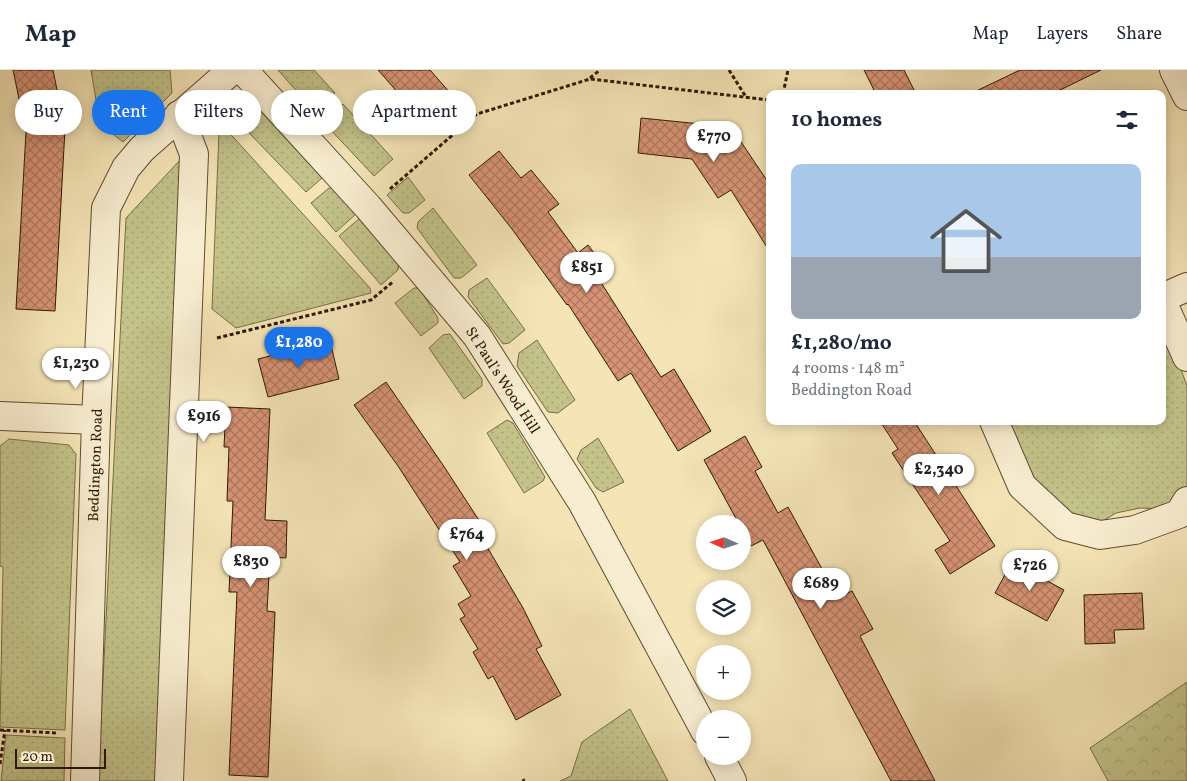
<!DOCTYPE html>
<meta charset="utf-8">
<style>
body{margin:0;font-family:Vollkorn,serif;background:#f2f2f3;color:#1f2937;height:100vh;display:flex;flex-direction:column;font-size:19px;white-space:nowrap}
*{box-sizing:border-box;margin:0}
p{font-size:16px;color:#747a83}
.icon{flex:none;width:28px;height:28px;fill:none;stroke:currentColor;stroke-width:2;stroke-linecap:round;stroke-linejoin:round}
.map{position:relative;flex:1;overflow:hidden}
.drawer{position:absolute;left:766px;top:20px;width:400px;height:335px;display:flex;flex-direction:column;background:#fff;border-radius:10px;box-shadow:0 2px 12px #0003}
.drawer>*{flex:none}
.hud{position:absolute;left:15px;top:20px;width:475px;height:45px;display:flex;gap:10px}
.needle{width:32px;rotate:273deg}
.controls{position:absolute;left:696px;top:445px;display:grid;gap:10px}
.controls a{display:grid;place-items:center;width:55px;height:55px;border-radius:50%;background:#fff;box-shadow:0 2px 12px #0003;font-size:25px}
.scale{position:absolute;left:15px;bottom:12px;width:91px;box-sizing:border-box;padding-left:5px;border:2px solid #301804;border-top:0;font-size:14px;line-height:18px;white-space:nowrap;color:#301804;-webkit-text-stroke:4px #f8edd0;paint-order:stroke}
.price{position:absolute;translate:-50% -42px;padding:0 11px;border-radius:18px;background:#fff;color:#222;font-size:16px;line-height:32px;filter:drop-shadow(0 1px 2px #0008)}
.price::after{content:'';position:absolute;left:50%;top:30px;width:15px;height:11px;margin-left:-8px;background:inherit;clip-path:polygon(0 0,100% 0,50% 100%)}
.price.on{background:#1a73e8;color:#fff}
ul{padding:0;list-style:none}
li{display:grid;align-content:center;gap:10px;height:265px;padding:0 25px}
li span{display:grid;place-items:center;height:155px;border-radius:10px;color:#555}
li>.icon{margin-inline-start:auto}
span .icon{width:90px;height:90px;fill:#fffc;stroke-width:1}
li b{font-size:21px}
h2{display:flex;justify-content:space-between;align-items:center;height:60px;padding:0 25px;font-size:21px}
.tag{padding:0 18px;border-radius:22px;background:#fff;box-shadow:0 2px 12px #0003;font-size:18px;line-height:45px}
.tag.on{background:#1a73e8;color:#fff}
header{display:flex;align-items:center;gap:30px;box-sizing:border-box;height:70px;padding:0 25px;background:#fff;border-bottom:1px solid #e0e1e3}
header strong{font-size:24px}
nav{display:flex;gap:28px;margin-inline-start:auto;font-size:18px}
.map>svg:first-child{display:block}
.grass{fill:url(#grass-dots);stroke:#796d46}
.forest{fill:url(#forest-crowns);stroke:#796d46}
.building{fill:url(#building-cross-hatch);stroke:#301804}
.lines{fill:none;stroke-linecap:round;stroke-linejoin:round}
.minor-casing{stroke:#614b30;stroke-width:30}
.tertiary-casing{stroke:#614b30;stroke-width:30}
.path{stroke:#301804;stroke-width:3;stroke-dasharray:4 2.5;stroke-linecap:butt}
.minor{stroke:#f8edd0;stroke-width:28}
.tertiary{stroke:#f8edd0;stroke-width:28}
.labels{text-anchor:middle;stroke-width:4;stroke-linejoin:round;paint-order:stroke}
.street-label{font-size:15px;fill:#301804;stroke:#f8edd0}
</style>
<header>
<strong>Map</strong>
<nav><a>Map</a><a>Layers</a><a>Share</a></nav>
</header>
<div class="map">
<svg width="1187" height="711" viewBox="0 0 1187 711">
<defs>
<pattern id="grass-dots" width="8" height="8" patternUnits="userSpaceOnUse" patternTransform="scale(1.25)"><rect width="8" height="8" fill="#c2c289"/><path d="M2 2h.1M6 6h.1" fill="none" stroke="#a7a675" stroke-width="1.8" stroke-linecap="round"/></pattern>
<pattern id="forest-crowns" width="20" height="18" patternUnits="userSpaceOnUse" patternTransform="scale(1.25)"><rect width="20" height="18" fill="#c2c289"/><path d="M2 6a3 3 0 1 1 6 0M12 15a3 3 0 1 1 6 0" fill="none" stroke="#a7a675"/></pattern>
<pattern id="building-cross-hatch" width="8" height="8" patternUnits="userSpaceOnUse" patternTransform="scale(1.25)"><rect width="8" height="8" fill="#d79375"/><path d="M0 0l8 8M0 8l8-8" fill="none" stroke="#af775e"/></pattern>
</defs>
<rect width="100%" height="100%" fill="#f4e4b6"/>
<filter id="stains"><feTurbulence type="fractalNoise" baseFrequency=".004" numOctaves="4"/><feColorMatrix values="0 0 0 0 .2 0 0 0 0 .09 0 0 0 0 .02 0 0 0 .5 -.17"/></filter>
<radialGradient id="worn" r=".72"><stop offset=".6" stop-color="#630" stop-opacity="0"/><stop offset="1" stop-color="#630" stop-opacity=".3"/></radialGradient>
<g class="grass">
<polygon points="91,0 170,0 172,23 123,72 100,54"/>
<polygon points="278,0 314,0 335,23 315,42"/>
<polygon points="244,23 322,108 306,122 226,39"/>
<polygon points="343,34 393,89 374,106 327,56 327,47"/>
<polygon points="224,57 370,218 371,223 236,258 212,239 219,62"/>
<polygon points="181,89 162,711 98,711 126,148"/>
<polygon points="408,107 425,130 409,143 403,143 387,125"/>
<polygon points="329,118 334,118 357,143 336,162 311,133"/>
<polygon points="433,138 477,195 461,208 454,208 417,158 418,152"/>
<polygon points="360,148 399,193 398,200 381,215 339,166"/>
<polygon points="487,208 525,260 509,273 503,274 468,227 469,220"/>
<polygon points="414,218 419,218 438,248 438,253 421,266 395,233"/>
<polygon points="1163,259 1168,263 1187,316 1187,419 1166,439 1140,438 1116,443 1098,454 1083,452 1056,436 1028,408 1001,351 1162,351"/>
<polygon points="450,264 482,309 482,316 464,329 429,278 443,265"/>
<polygon points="537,270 575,330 558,343 548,342 517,296 519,283"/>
<polygon points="507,350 513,353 545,407 543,411 524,423 487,363"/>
<polygon points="598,368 624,412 603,422 596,418 577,389 581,380"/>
<polygon points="9,369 69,375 76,384 65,660 0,657 3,497 0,496 0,376"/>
<polygon points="630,639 668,711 560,711 571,706 582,672"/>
<polygon points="6,665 65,668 64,711 1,711"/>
</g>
<polygon class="forest" points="1187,612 1187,711 1108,711 1090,678"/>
<g class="building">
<polygon points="13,0 53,0 65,59 55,241 16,239 26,62"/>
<polygon points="378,0 430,0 459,33 430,59"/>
<polygon points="864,0 904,0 916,24 876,24"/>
<polygon points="1020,0 1101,0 1052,24 970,24"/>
<polygon points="641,48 731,57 770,115 770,182 731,120 718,128 692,89 638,83"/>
<polygon points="499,81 521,108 531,100 559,134 548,142 578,183 588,175 610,204 600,211 661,307 674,299 711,361 678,381 631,303 618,311 568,234 567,235 512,159 469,105"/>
<polygon points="330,271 339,309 268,327 258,289"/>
<polygon points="386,312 443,395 486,461 480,465 523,538 542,576 536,579 561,625 516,650 493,606 488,609 473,582 478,579 460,549 465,546 458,534 471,526 453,496 460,492 398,396 354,335"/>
<polygon points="226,337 270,339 265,450 287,451 286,488 270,487 267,541 275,542 268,707 229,705 237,522 229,522 233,431 227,431 229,377 224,377"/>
<polygon points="880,351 914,351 995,476 950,504 935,480 950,471 892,383 898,379"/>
<polygon points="745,366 762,397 755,401 778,443 788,437 838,528 852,521 873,559 860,566 935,711 891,711 763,470 751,476 742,460 742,454 739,454 704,390"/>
<polygon points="1012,492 1064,520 1047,551 995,523"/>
<polygon points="1142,523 1144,559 1114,560 1115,573 1085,574 1084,525"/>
</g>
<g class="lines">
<g class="minor-casing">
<g id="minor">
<polyline points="1174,0 1187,26"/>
<polyline points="1162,228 1187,217"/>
<polyline points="1162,231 1187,287"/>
<polyline points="0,346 96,350"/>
<polyline points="994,351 1022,416 1065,456 1100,465 1135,460 1179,444 1187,431"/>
<polyline points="85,711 96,350 106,138 126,98 142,79 232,0"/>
<polyline points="169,711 194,84 179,45"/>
</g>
</g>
<g class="tertiary-casing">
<g id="tertiary">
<polyline points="243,0 368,137 477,266 582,432 705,661"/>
<polyline points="719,686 732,711"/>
</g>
</g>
<g class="path">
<polyline points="729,0 746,27"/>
<polyline points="590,8 600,0"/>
<polyline points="783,24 788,0"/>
<polyline points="390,119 477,44 590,9 770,30"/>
<polyline points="217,268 371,230 394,211"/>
<polyline points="0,660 57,663"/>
<polyline points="0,694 5,660"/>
<polyline points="523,709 524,711"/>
</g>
<use href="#minor" class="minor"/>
<use href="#tertiary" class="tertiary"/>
</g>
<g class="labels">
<g class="street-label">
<text transform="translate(503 310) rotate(57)" y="5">St Paul's Wood Hill</text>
<text transform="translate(95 395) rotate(-88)" y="5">Beddington Road</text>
</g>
</g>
<rect width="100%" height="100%" filter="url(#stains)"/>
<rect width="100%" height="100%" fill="url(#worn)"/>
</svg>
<div class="controls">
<a><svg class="needle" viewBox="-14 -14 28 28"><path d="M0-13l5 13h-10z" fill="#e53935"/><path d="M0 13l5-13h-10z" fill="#747a83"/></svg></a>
<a><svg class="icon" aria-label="layers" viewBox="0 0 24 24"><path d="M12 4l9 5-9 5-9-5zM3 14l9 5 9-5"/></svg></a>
<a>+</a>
<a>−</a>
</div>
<div class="scale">20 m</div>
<b class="price" style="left:714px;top:93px">£770</b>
<b class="price" style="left:587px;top:224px">£851</b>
<b class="price on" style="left:299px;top:299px">£1,280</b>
<b class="price" style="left:76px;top:320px">£1,230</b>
<b class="price" style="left:204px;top:373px">£916</b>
<b class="price" style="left:939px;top:426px">£2,340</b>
<b class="price" style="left:467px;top:491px">£764</b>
<b class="price" style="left:251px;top:518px">£830</b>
<b class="price" style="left:1030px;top:522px">£726</b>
<b class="price" style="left:821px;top:540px">£689</b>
<div class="hud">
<a class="tag">Buy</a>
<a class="tag on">Rent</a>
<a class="tag">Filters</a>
<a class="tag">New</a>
<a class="tag">Apartment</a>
</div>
<section class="drawer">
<h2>10 homes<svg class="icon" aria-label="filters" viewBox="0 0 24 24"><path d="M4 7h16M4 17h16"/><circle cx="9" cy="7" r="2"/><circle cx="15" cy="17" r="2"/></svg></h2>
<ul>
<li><span style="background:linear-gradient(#a9c7e8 60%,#9aa5b1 0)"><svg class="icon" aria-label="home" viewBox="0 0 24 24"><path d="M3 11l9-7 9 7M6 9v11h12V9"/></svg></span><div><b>£1,280/mo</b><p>4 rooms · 148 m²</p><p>Beddington Road</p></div></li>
</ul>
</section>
</div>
